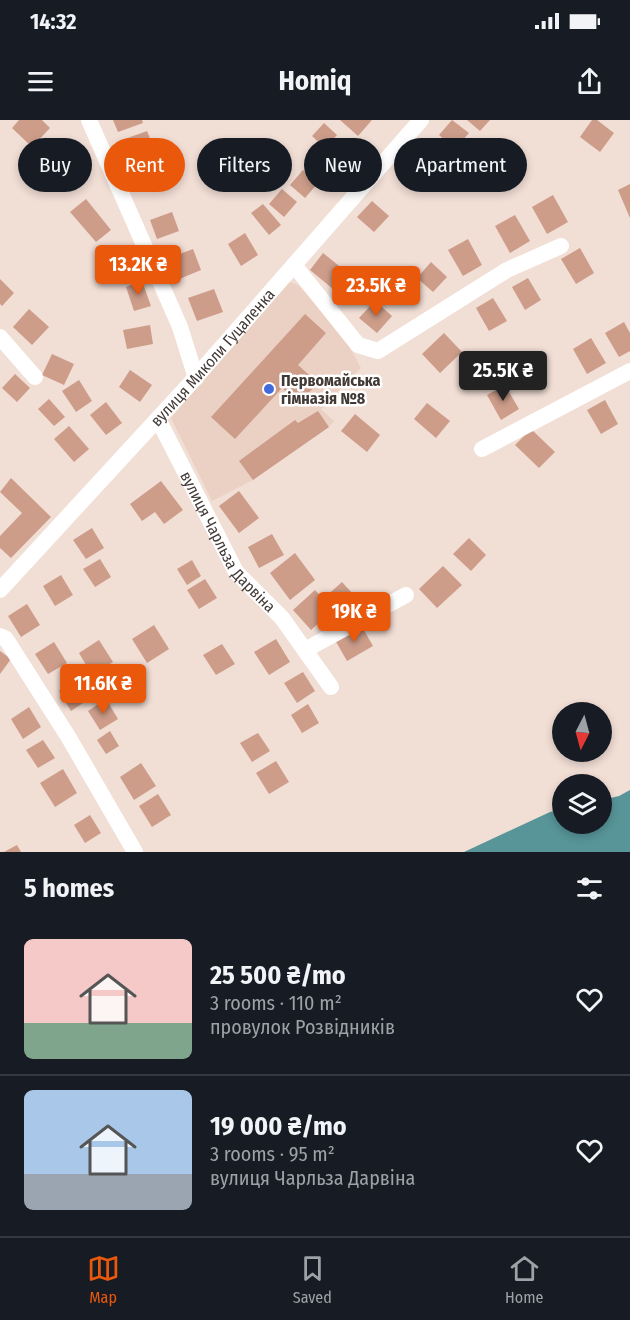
<!DOCTYPE html>
<meta charset="utf-8">
<style>
body{margin:0;font-family:"Fira Sans Condensed",sans-serif;background:#242831;color:#f1f3f6;height:100vh;display:flex;flex-direction:column;font-size:22px;white-space:nowrap}
*{box-sizing:border-box;margin:0}
p{font-size:20px;color:#9ea1a6}
.icon{flex:none;width:33px;height:33px;fill:none;stroke:currentColor;stroke-width:2;stroke-linecap:round;stroke-linejoin:round}
.map{position:relative;height:732px;overflow:hidden}
.panel{display:flex;flex-direction:column;background:#171b24;flex:1}
.panel>*{flex:none}
.hud{position:absolute;left:18px;top:18px;width:594px;height:54px;display:flex;gap:12px}
.needle{width:39px;rotate:186deg}
.controls{position:absolute;left:552px;top:582px;display:grid;gap:12px}
.controls a{display:grid;place-items:center;width:60px;height:60px;border-radius:50%;background:#171b24;box-shadow:0 3px 9px #0003;font-size:30px}
.price{position:absolute;translate:-50% -51px;padding:0 14px;border-radius:6px;background:#ea580c;color:#fff;font-size:20px;line-height:39px;filter:drop-shadow(0 2px 3px #0008)}
.price::after{content:'';position:absolute;left:50%;top:36px;width:18px;height:14px;margin-left:-9px;background:inherit;clip-path:polygon(0 0,100% 0,50% 100%)}
.price.current{background:#222;color:#fff}
ul{padding:0;list-style:none}
li{display:flex;align-items:center;gap:18px;height:150px;padding:0 24px}
li+li{border-top:2px solid #363941}
li span{display:grid;place-items:center;flex:none;width:168px;height:120px;border-radius:9px;color:#555}
li>.icon{margin-inline-start:auto}
span .icon{width:72px;height:72px;fill:#fffc;stroke-width:1}
li b{font-size:26px}
h2{display:flex;justify-content:space-between;align-items:center;height:72px;padding:0 24px;font-size:26px}
.pill{padding:0 21px;border-radius:27px;background:#171b24;box-shadow:0 3px 9px #0003;font-size:21px;line-height:54px}
.pill.current{background:#ea580c;color:#fff}
.status{display:flex;justify-content:space-between;align-items:center;height:42px;padding:0 30px;background:#171b24;direction:ltr}
.status svg{height:16px;fill:currentColor}
header{display:flex;justify-content:space-between;align-items:center;height:78px;padding:0 24px;background:#171b24;font-size:27px;font-weight:700}
.menu{display:flex;justify-content:space-around;align-items:center;height:84px;border-top:2px solid #363941;background:#171b24;font-size:16px;color:#9ea1a6}
.menu a{display:grid;justify-items:center;gap:3px}
.menu .current{color:#ea580c}
.map>svg:first-child{display:block}
.built{fill:#ebd0c4}
.water{fill:#579599}
.building{fill:#cd9d8a}
.lines{fill:none;stroke-linecap:round;stroke-linejoin:round}
.minor{stroke:#fff;stroke-width:16}
.poi-dot{fill:#416bdd;stroke:#fff;stroke-width:2}
.labels{text-anchor:middle;stroke-width:5;stroke-linejoin:round;paint-order:stroke}
.street-label{font-size:16px;fill:#413936;stroke:#fff}
.poi-label{font-size:16px;font-weight:bold;fill:#413936;stroke:#fff;text-anchor:start}
</style>
<div class="status"><b>14:32</b><svg viewBox="0 0 49 12"><path d="M0 12V9h3v3zM5 12V6h3v6zM10 12V3h3v9zM15 12V0h3v12zM26 1h20v11H26zM47 4h2v5h-2z"/></svg></div>
<header><svg class="icon" aria-label="menu" viewBox="0 0 24 24"><path d="M4 6h16M4 12h16M4 18h16"/></svg>Homiq<svg class="icon" aria-label="share" viewBox="0 0 24 24"><path d="M12 15V3M7 8l5-5 5 5M5 13v7h14v-7"/></svg></header>
<div class="map">
<svg width="630" height="732" viewBox="0 0 630 732">
<rect width="100%" height="100%" fill="#f1ded5"/>
<polygon class="built" points="289,162 298,165 341,212 361,248 321,289 334,301 329,307 253,360 212,381 171,298"/>
<polygon class="water" points="630,670 630,732 464,732 550,692 562,689 562,704 602,704 602,680 619,676"/>
<g class="building">
<polygon points="19,0 42,0 50,8 32,27 12,8"/>
<polygon points="113,0 142,0 143,3 118,12"/>
<polygon points="340,0 372,0 358,16"/>
<polygon points="452,0 469,13 455,29 439,15"/>
<polygon points="467,0 490,0 480,11"/>
<polygon points="592,0 597,0 614,13 600,32 580,17"/>
<polygon points="324,3 337,15 325,28 312,16"/>
<polygon points="147,11 156,33 130,43 122,20"/>
<polygon points="70,21 86,35 73,49 57,34"/>
<polygon points="425,27 440,41 426,56 411,42"/>
<polygon points="303,50 318,63 305,78 290,65"/>
<polygon points="630,64 630,98 618,70"/>
<polygon points="282,69 297,82 284,97 269,84"/>
<polygon points="553,75 568,102 547,114 532,87"/>
<polygon points="86,79 111,110 96,122 70,92"/>
<polygon points="372,81 389,96 374,112 357,97"/>
<polygon points="263,84 281,105 269,115 251,93"/>
<polygon points="172,92 179,111 157,119 150,100"/>
<polygon points="515,95 530,121 510,133 495,106"/>
<polygon points="245,113 258,135 241,146 228,124"/>
<polygon points="468,119 482,145 463,156 448,130"/>
<polygon points="129,128 144,142 131,156 115,142"/>
<polygon points="580,128 594,153 576,164 561,139"/>
<polygon points="193,129 201,150 177,160 169,138"/>
<polygon points="323,133 358,161 344,178 310,150"/>
<polygon points="431,142 447,157 433,172 417,158"/>
<polygon points="528,158 541,180 525,190 512,167"/>
<polygon points="0,159 14,173 2,186 0,184"/>
<polygon points="142,161 151,186 134,191 126,167"/>
<polygon points="214,169 223,192 197,201 188,178"/>
<polygon points="493,178 507,201 489,211 476,188"/>
<polygon points="375,181 392,196 377,213 359,198"/>
<polygon points="29,189 49,207 32,225 13,207"/>
<polygon points="305,194 326,213 298,245 318,263 299,283 282,268 235,319 211,297"/>
<polygon points="624,202 630,213 630,231 619,237 605,213"/>
<polygon points="150,205 153,224 127,229 123,210"/>
<polygon points="444,213 462,232 440,253 422,234"/>
<polygon points="591,218 606,243 587,254 573,229"/>
<polygon points="52,234 74,244 64,265 42,255"/>
<polygon points="130,250 152,265 140,282 119,267"/>
<polygon points="15,254 30,268 17,282 2,268"/>
<polygon points="79,260 92,281 76,292 62,271"/>
<polygon points="505,265 519,289 501,300 487,275"/>
<polygon points="49,279 65,297 54,306 38,289"/>
<polygon points="605,280 618,304 601,314 587,290"/>
<polygon points="106,282 122,303 106,315 90,295"/>
<polygon points="427,283 450,301 436,318 414,299"/>
<polygon points="318,291 329,307 253,360 239,341 295,300 298,303"/>
<polygon points="355,294 380,315 367,332 341,311"/>
<polygon points="69,306 89,329 74,342 54,319"/>
<polygon points="531,309 555,332 539,348 515,325"/>
<polygon points="11,358 51,397 11,438 0,428 0,416 22,393 0,372"/>
<polygon points="161,361 183,390 164,404 155,392 142,401 130,384"/>
<polygon points="239,371 259,398 239,413 219,386"/>
<polygon points="92,408 104,428 86,439 73,420"/>
<polygon points="272,414 284,435 259,448 248,427"/>
<polygon points="469,418 486,435 471,451 453,434"/>
<polygon points="295,433 315,460 290,480 270,453"/>
<polygon points="100,439 111,457 95,467 83,449"/>
<polygon points="192,440 201,456 187,465 177,449"/>
<polygon points="443,446 462,465 437,488 419,469"/>
<polygon points="61,455 73,475 55,486 43,466"/>
<polygon points="205,459 217,478 199,489 187,470"/>
<polygon points="342,462 352,473 311,510 293,490 315,470 323,479"/>
<polygon points="27,484 40,505 21,517 8,496"/>
<polygon points="154,505 169,529 147,543 132,519"/>
<polygon points="361,505 373,526 347,541 335,520"/>
<polygon points="276,519 290,542 269,555 254,532"/>
<polygon points="99,520 113,542 92,555 79,533"/>
<polygon points="54,522 67,543 48,554 35,534"/>
<polygon points="222,524 235,544 216,555 203,535"/>
<polygon points="0,531 11,539 0,554"/>
<polygon points="303,552 315,571 297,583 284,563"/>
<polygon points="77,559 89,579 71,591 59,571"/>
<polygon points="106,579 118,599 100,610 88,591"/>
<polygon points="308,584 319,603 302,613 291,595"/>
<polygon points="29,587 41,607 23,619 11,599"/>
<polygon points="110,611 119,626 106,634 97,620"/>
<polygon points="258,613 270,631 252,642 240,623"/>
<polygon points="43,620 55,638 38,648 26,630"/>
<polygon points="276,641 289,662 269,674 256,653"/>
<polygon points="141,643 156,666 134,680 120,657"/>
<polygon points="63,649 77,673 55,687 40,663"/>
<polygon points="158,674 171,695 152,707 139,686"/>
<polygon points="90,695 101,713 85,723 74,705"/>
<polygon points="17,725 21,732 4,732"/>
</g>
<g class="lines">
<g class="minor">
<polyline points="89,0 180,207 196,258"/>
<polyline points="294,145 358,225 378,231 507,150 561,126"/>
<polyline points="0,217 35,257"/>
<path id="s1" d="M158,299L236,452L282,498L331,567"/>
<polyline points="482,329 630,251"/>
<path id="s2" d="M0,470L187,267L421,0"/>
<polyline points="0,516 6,519 69,618 135,732"/>
<polyline points="305,530 406,475"/>
</g>
</g>
<circle class="poi-dot" cx="269" cy="269" r="6"/>
<g class="labels">
<g class="street-label">
<text dy="6" stroke="none"><textPath href="#s2" startOffset="315">вулиця Миколи Гуцаленка</textPath></text>
<text dy="6" stroke="none"><textPath href="#s1" startOffset="142">вулиця Чарльза Дарвіна</textPath></text>
</g>
<g class="poi-label">
<text x="281" y="266">Первомайська<tspan x="281" dy="18">гімназія №8</tspan></text>
</g>
</g>
</svg>
<div class="controls">
<a><svg class="needle" viewBox="-14 -14 28 28"><path d="M0-13l5 13h-10z" fill="#e53935"/><path d="M0 13l5-13h-10z" fill="#9ea1a6"/></svg></a>
<a><svg class="icon" aria-label="layers" viewBox="0 0 24 24"><path d="M12 4l9 5-9 5-9-5zM3 14l9 5 9-5"/></svg></a>
</div>
<b class="price" style="left:138px;top:176px">13.2K ₴</b>
<b class="price" style="left:376px;top:197px">23.5K ₴</b>
<b class="price current" style="left:503px;top:282px">25.5K ₴</b>
<b class="price" style="left:354px;top:523px">19K ₴</b>
<b class="price" style="left:103px;top:595px">11.6K ₴</b>
<div class="hud">
<a class="pill">Buy</a>
<a class="pill current">Rent</a>
<a class="pill">Filters</a>
<a class="pill">New</a>
<a class="pill">Apartment</a>
</div>
</div>
<section class="panel">
<h2>5 homes<svg class="icon" aria-label="filters" viewBox="0 0 24 24"><path d="M4 7h16M4 17h16"/><circle cx="9" cy="7" r="2"/><circle cx="15" cy="17" r="2"/></svg></h2>
<ul>
<li><span style="background:linear-gradient(#f6c9c9 70%,#7fa58c 0)"><svg class="icon" aria-label="home" viewBox="0 0 24 24"><path d="M3 11l9-7 9 7M6 9v11h12V9"/></svg></span><div><b>25 500 ₴/mo</b><p>3 rooms · 110 m²</p><p>провулок Розвідників</p></div><svg class="icon" aria-label="heart" viewBox="0 0 24 24"><path d="M12 20l-8-8c-3-5 5-10 8-4 3-6 11-1 8 4z"/></svg></li>
<li><span style="background:linear-gradient(#a9c7e8 70%,#9aa5b1 0)"><svg class="icon" aria-label="home" viewBox="0 0 24 24"><path d="M3 11l9-7 9 7M6 9v11h12V9"/></svg></span><div><b>19 000 ₴/mo</b><p>3 rooms · 95 m²</p><p>вулиця Чарльза Дарвіна</p></div><svg class="icon" aria-label="heart" viewBox="0 0 24 24"><path d="M12 20l-8-8c-3-5 5-10 8-4 3-6 11-1 8 4z"/></svg></li>
</ul>
</section>
<nav class="menu">
<a class="current"><svg class="icon" aria-label="map" viewBox="0 0 24 24"><path d="M3 6l6-2 6 2 6-2v14l-6 2-6-2-6 2zM9 4v14M15 6v14"/></svg>Map</a>
<a><svg class="icon" aria-label="saved" viewBox="0 0 24 24"><path d="M7 4h10v16l-5-4-5 4z"/></svg>Saved</a>
<a><svg class="icon" aria-label="home" viewBox="0 0 24 24"><path d="M3 11l9-7 9 7M6 9v11h12V9"/></svg>Home</a>
</nav>
